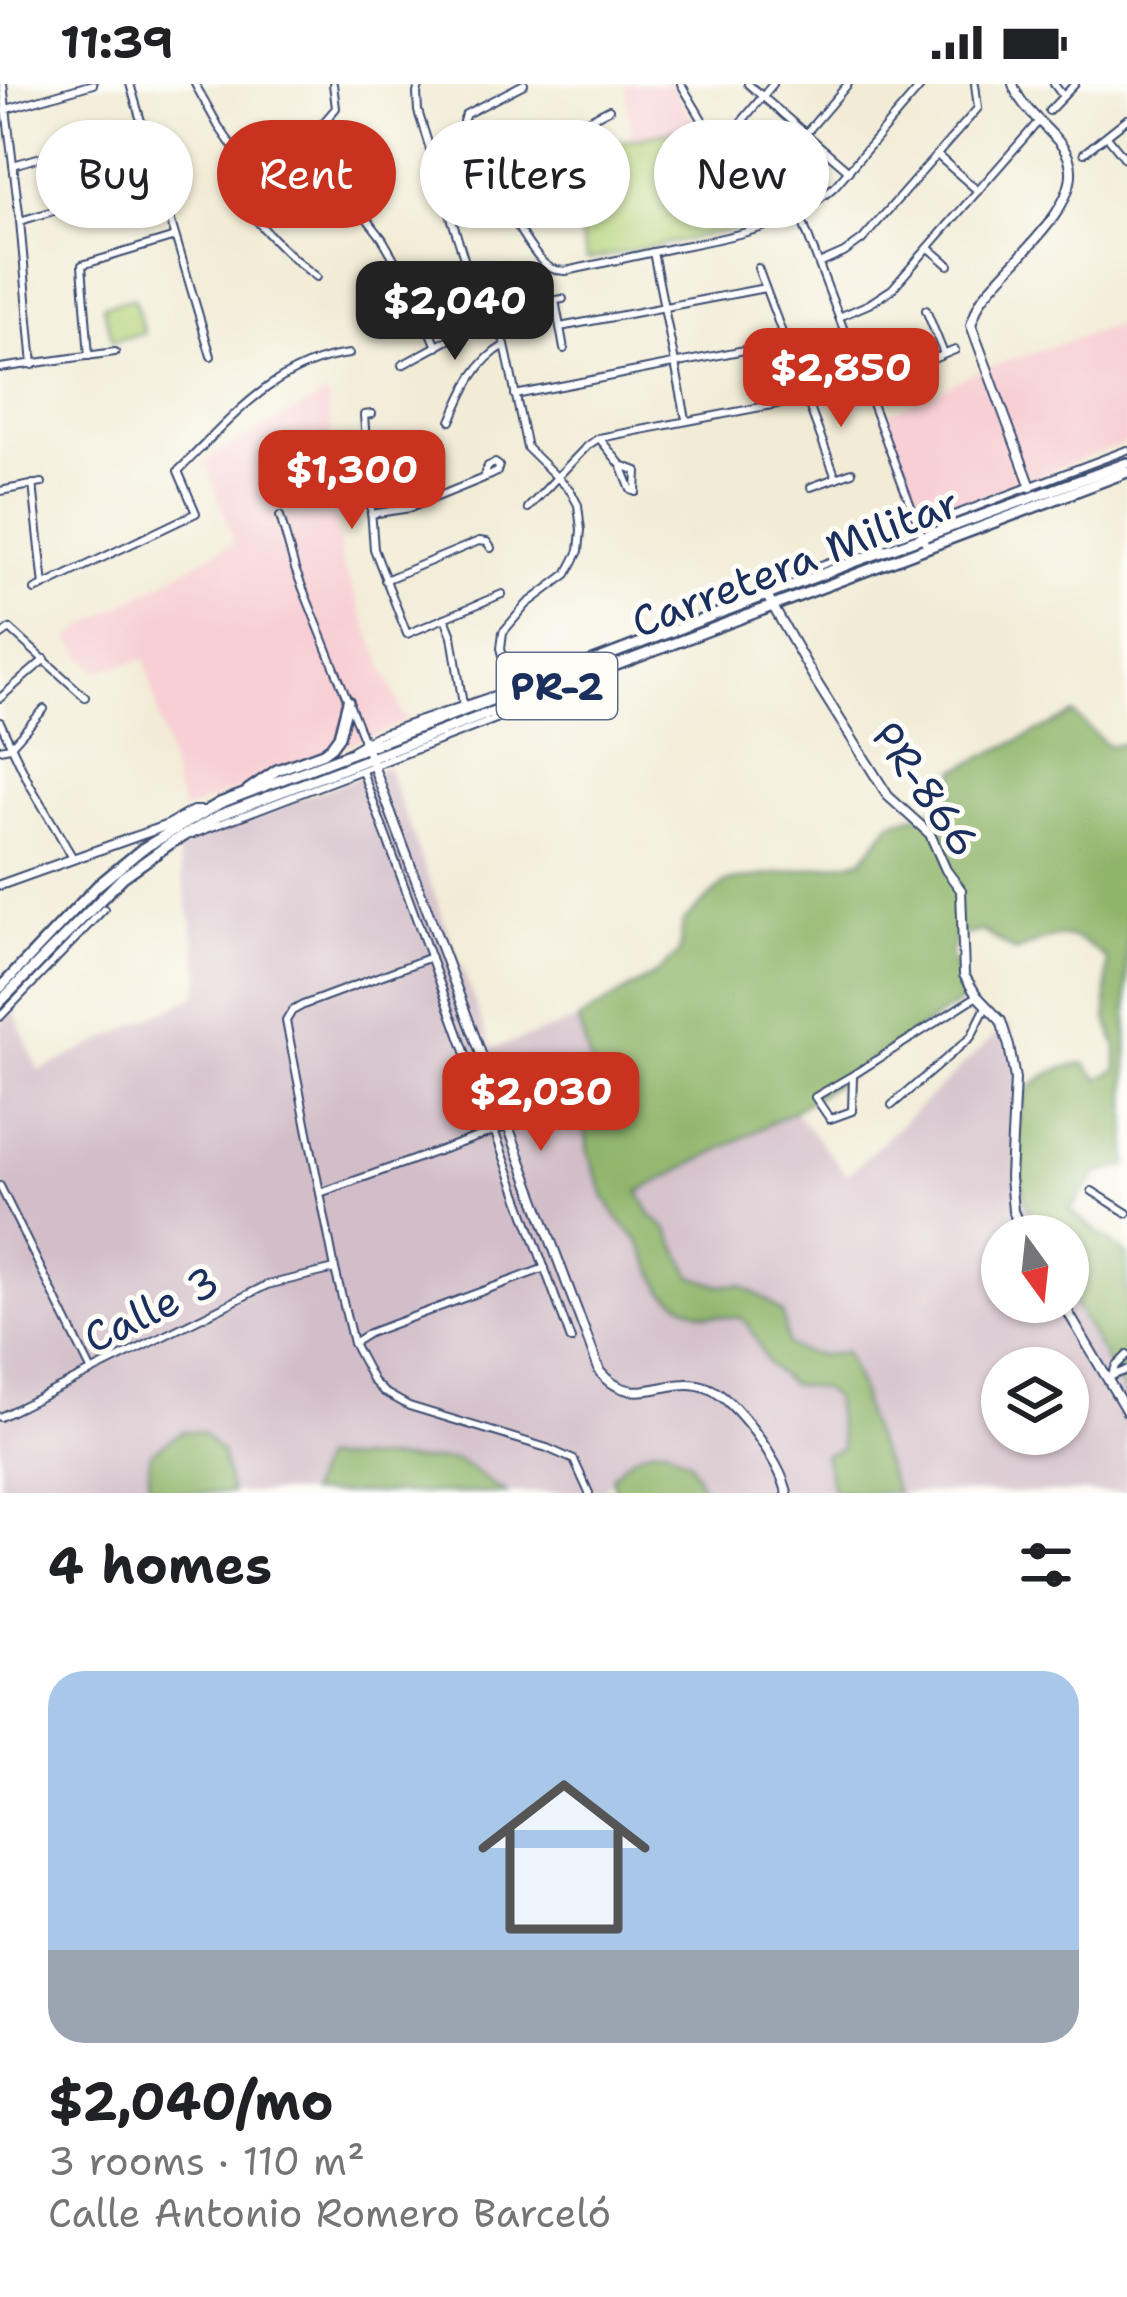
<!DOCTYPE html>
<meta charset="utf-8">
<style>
body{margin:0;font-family:"Shantell Sans",sans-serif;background:#f2f2f2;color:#202124;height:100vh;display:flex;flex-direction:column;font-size:45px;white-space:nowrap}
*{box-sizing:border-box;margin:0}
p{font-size:39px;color:#757577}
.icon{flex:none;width:66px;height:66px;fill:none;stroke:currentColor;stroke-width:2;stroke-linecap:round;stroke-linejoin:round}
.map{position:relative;height:1409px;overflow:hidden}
.details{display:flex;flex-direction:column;background:#fff;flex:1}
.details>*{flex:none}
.guide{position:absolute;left:36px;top:36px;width:1056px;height:108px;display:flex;gap:24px}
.needle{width:78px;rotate:165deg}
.buttons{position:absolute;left:981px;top:1131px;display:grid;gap:24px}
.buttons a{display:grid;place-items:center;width:108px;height:108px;border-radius:50%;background:#fff;box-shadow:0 3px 9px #0004;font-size:60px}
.price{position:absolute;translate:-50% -102px;padding:0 27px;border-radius:24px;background:#c8321e;color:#fff;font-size:39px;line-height:78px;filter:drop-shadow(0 3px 6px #0008)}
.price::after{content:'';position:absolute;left:50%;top:72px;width:36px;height:27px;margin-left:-18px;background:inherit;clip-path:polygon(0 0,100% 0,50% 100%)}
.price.current{background:#222;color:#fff}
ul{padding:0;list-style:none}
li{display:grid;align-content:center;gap:24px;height:636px;padding:0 48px}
li span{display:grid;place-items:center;height:372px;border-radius:36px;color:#555}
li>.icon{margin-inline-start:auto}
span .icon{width:216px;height:216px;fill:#fffc;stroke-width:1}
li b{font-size:51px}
h2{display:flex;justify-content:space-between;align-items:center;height:144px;padding:0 48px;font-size:51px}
.pill{padding:0 42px;border-radius:54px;background:#fff;box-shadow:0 3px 9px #0004;font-size:42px;line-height:108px}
.pill.current{background:#c8321e;color:#fff}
.status{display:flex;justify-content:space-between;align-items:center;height:84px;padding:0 60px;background:#fff;direction:ltr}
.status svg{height:33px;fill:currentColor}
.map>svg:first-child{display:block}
.built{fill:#f7cfd4}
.industrial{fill:#d2bdc8;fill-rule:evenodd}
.green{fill:#b4d37b;stroke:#68816c;stroke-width:3}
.forest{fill:#8fb56b;stroke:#557264;stroke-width:3}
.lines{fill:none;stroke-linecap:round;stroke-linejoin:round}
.minor-casing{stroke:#3b4b70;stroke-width:10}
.tertiary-casing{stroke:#3b4b70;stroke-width:12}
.primary-casing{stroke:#3b4b70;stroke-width:14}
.minor{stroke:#fff;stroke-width:6}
.tertiary{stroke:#fff;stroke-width:8}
.primary{stroke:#fff;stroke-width:9}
.labels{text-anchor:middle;stroke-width:10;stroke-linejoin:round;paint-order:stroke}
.shield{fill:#fdfcf7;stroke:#5f6c8c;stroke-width:3}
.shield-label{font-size:39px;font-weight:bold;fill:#1b2f5e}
.street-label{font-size:42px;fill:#1b2f5e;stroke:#fdfcf7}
</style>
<div class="status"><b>11:39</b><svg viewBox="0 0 49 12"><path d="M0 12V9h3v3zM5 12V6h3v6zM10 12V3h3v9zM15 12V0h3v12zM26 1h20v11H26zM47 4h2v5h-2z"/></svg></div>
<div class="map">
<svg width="1127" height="1409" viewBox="0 0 1127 1409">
<rect width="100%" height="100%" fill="#fdfcf7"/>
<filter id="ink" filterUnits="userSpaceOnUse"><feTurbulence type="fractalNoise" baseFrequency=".00833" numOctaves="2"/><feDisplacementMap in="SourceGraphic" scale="24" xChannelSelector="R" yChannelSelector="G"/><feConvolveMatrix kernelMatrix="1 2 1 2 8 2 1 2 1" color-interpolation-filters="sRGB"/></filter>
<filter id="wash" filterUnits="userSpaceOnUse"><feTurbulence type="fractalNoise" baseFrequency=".004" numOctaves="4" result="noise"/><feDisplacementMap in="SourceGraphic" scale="48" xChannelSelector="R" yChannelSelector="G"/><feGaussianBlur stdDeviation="2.7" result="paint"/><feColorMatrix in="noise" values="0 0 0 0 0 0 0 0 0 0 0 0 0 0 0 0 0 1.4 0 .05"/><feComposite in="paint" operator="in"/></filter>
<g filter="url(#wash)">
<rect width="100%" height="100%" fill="#f2ecd6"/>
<g class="built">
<polygon points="626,0 674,0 684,23 698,42 631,56"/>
<polygon points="1127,237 1127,358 922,435 881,333 979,287"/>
<polygon points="328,310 341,477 406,638 184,727 176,707 145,575 98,587 69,556 88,540 234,458 205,376"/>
</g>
<g class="industrial">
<polygon points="387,683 492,965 578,936 594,990 586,1049 588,1069 605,1113 618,1135 640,1158 663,1207 740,1234 748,1240 768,1280 790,1300 821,1305 833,1313 842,1364 825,1372 834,1409 705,1409 690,1378 646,1364 619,1383 603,1409 506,1409 456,1376 321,1375 308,1409 231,1409 221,1369 150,1369 148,1409 0,1409 0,941 13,926 39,987 197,911 201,890 177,764 196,753"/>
<path d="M1009,938L1020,979L1023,1016L1017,1077L1032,1139L1039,1152H1002V1218H1068V1208L1127,1314V1409H897L866,1334L861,1308L824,1272L804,1270L787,1261L783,1230L741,1201H718L691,1192L668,1146L651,1131L639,1108L794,1027L847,1091ZM1002,1284H1068V1350H1002Z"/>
</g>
<g class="green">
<path d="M698,42C711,55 721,68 736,51L811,115L795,126L760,141L587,176L579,145L568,121L606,101L611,105L619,103L614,59Z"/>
<polygon points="134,214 144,249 113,257 103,222"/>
</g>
<g class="forest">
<path d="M1074,630L1108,662L1127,659V1082L1098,1089L1070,1126L1127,1171V1314L1068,1208V1152H1039C1021,1119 1011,1055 1022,1019C1030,993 1061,983 1084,979L1099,995L1117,985V965L1107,935V876C1069,843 1059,849 1016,868L982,847L956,853L950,871L968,913L794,1027L639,1108L651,1131L668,1146L692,1192L718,1201H741L767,1216L783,1230L787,1261C808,1272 822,1273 845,1268L861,1308L866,1334L897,1409H834L824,1371L842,1364L833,1313L821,1305L790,1300L768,1280L748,1240L740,1234L707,1231L685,1222L663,1207L640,1158L618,1135L605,1113L588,1069L586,1049L594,990L578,936L658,888L679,869L683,838L726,798L862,776L892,738L950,721L956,686Z"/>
<polygon points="183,1347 202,1348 221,1369 231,1409 148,1409 150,1369"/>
<path d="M665,1363L690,1378L705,1409H616L612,1393C626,1374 642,1364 665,1363Z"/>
<polygon points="321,1375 456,1376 506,1409 308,1409"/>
</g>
</g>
<g filter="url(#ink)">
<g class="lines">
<g class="minor-casing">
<g id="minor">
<polyline points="3,0 20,137 33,281"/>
<polyline points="130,0 211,272"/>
<polyline points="195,0 219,43 249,86"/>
<polyline points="420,0 417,9 418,27 466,181 496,230 505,261 527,364 570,406 578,421 581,446 579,467 567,490 527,520 503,548 501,564 512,606"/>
<path d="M524,0L466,30L463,37C476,67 524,165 547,182C555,187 557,186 566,187C600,180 634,172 668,165C728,153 789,145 835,102L923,0"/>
<polyline points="681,0 703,37 723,52 733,48 773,0"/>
<polyline points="748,0 849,87"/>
<polyline points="1054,0 1063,12"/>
<polyline points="0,27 93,0"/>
<polyline points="1049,27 1075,0"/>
<polyline points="82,44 108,131"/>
<polyline points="1107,52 1127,77"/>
<polyline points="309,64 316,47 336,24 333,0"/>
<polyline points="1084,69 1127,35"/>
<polyline points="937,71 978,107"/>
<polyline points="13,81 87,60"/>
<polyline points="778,82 848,0"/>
<polyline points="487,88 609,25"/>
<polyline points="800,131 927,464"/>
<polyline points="20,137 103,112"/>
<polyline points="517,139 615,91"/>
<polyline points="929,164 949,181"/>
<polyline points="653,168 686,335"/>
<polyline points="819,180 844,169 862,156 978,24 975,0"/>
<polyline points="758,184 836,394"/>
<path d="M317,193C290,173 242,130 236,98L249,86L293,60L309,64L327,96L364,131L382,154L416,213L437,263"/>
<polyline points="555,216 564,265"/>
<polyline points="549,217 563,215"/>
<polyline points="926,226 944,270"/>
<polyline points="839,233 869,220 892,205 1038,38"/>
<polyline points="560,243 765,204"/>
<polyline points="89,272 82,181 175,153"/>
<polyline points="402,281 496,230"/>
<polyline points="0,284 115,268"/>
<polyline points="515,311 785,258"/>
<polyline points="372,330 364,331 374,465 407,550 502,510"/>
<path d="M451,337C464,307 475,278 505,261"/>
<polyline points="599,354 621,381"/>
<polygon points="621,381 637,387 636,408 631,406"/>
<polyline points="33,400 44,502"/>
<polyline points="811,403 852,388"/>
<polyline points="0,407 42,399"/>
<polyline points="528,424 587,362 599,354 866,303 955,266"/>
<polyline points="371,430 410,424 491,391 497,388 499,382 495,379 488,382 483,394"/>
<polyline points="280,432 295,485 364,657"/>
<polyline points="385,496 479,457 487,458 491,464"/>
<path d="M35,506L196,429L178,387C229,337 274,279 349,270"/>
<polyline points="769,508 784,495 1127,366"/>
<polyline points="445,534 452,552 463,621"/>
<polyline points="0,552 10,545 85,613"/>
<polyline points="0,614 45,575"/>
<polyline points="0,638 30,701 73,774"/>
<polyline points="0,665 10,663 44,625"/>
<polyline points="353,665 377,651 497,610"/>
<polyline points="362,687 571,1256"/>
<polyline points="191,751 496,635 506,625"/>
<polyline points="431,873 303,921 292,927 286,937 335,1185 353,1259 373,1297 384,1308 409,1322 547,1364 574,1376 589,1409"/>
<polyline points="0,933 104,825"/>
<polyline points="853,991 815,1013 830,1035 852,1027 853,991 977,912"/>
<polyline points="892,1021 971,953 986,923"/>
<polyline points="0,1102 92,1288"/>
<polyline points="1092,1107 1127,1129"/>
<polyline points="320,1109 508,1042"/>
<polyline points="353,1259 369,1249 545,1184"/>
<polyline points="1114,1291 1127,1286"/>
<polyline points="1110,1296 1116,1282 1127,1271"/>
<polyline points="0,1333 267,1201 335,1185"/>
</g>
</g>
<g class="tertiary-casing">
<g id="tertiary">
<path d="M1013,0C1022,30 1059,48 1069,75C1085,122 1007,180 982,215C977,223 974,233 971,241L1031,403"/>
<polyline points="767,512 817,599 888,712 930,750 946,786 961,806 964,891 977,912 1001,937 1009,962 1015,995 1010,1093 1013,1127 1024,1152"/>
<path d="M364,657L600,1288C636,1329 668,1288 708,1304C736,1315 781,1379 787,1409"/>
<polyline points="0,801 168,741 193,727 205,727"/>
<polyline points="1062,1218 1127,1328"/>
</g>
</g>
<g class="primary-casing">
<g id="primary">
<polyline points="248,706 277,686 323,669 331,663 339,652 348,617"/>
<polyline points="0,904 97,802 142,765 220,719 854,478 1127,379"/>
<polyline points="0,918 123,793 171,759 220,731 1127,388"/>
</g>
</g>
<use href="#minor" class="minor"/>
<use href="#tertiary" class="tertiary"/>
<use href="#primary" class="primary"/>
</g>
</g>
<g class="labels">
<rect class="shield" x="497" y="569" width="120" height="66" rx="9"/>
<g class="shield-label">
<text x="557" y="616">PR-2</text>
</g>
<g class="street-label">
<text transform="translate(795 478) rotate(-21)" y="15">Carretera Militar</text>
<text transform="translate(926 705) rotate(55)" y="15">PR-866</text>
<text transform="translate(151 1225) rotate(-26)" y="15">Calle 3</text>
</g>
</g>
</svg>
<div class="buttons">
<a><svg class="needle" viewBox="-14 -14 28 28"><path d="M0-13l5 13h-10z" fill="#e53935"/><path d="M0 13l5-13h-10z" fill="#757577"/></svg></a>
<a><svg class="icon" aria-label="layers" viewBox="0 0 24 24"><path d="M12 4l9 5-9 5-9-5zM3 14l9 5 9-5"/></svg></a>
</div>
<b class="price current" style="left:455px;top:279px">$2,040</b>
<b class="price" style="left:841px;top:346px">$2,850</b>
<b class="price" style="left:352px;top:448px">$1,300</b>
<b class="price" style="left:541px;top:1070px">$2,030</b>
<div class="guide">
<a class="pill">Buy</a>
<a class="pill current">Rent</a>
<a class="pill">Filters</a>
<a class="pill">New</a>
</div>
</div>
<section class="details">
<h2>4 homes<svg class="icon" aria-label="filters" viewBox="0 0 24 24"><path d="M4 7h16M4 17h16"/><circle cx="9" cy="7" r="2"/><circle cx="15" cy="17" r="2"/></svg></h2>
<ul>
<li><span style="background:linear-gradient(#a9c7e8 75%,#9aa5b1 0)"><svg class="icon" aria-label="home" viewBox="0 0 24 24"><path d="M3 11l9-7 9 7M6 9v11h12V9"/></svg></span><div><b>$2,040/mo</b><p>3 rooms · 110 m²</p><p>Calle Antonio Romero Barceló</p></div></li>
</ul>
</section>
